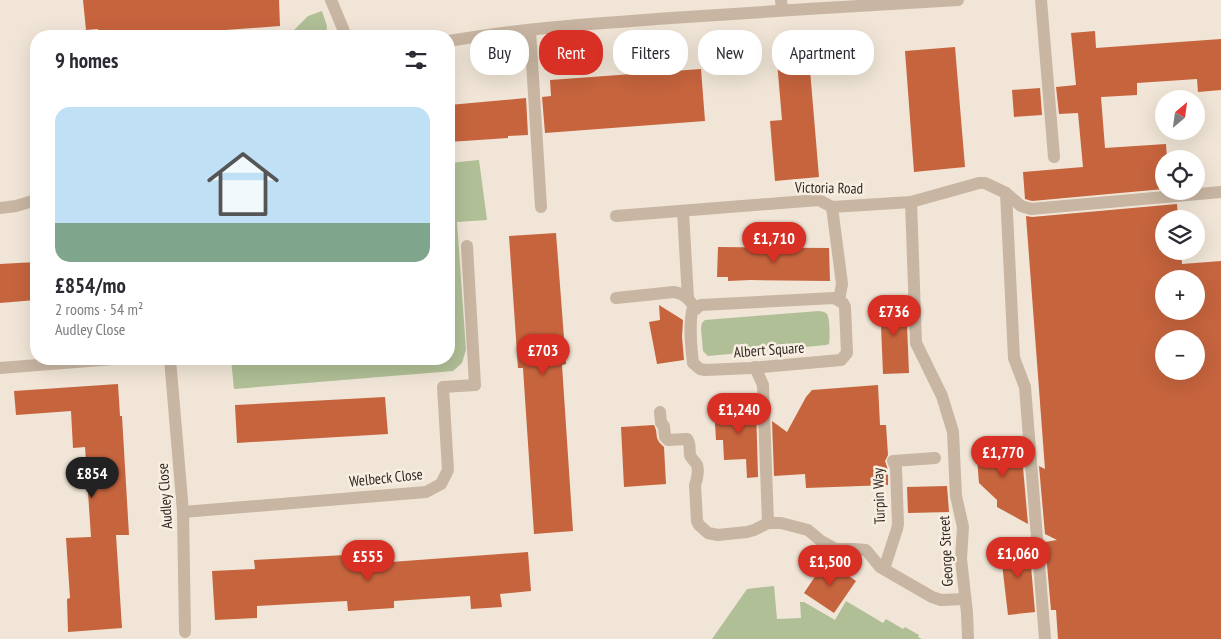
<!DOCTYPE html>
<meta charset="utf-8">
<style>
body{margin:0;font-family:"PT Sans Narrow",sans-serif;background:#f7f7f7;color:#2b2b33;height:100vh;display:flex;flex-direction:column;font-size:19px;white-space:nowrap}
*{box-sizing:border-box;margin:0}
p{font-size:16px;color:#7c7c81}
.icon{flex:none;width:28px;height:28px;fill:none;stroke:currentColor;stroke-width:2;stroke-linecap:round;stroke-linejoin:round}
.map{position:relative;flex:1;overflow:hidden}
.side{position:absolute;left:30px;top:30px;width:425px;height:335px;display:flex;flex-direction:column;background:#fff;border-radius:20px;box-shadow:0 5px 20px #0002}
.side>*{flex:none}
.hud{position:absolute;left:470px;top:30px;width:475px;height:45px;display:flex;gap:10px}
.needle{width:32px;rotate:29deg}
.controls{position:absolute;left:1155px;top:90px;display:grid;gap:10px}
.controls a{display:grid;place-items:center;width:50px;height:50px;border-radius:50%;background:#fff;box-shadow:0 5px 20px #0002;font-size:25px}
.price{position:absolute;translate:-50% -42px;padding:0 11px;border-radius:18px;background:#d93025;color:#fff;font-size:16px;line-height:32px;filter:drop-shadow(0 1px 2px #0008)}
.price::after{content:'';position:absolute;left:50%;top:30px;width:15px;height:11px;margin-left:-8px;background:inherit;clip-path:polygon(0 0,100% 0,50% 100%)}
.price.on{background:#222;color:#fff}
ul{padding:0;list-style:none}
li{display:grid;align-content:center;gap:10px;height:265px;padding:0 25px}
li span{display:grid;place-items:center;height:155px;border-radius:15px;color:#555}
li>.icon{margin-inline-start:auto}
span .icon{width:90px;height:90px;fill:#fffc;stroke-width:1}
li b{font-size:21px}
h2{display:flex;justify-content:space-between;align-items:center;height:60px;padding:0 25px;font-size:21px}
.pill{padding:0 18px;border-radius:20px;background:#fff;box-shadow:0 5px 20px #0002;font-size:18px;line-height:45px}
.pill.on{background:#d93025;color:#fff}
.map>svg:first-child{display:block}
.green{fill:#b0bf96}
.building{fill:#c6643e;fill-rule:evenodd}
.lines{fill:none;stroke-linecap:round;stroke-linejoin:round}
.service{stroke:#c8b5a2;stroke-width:12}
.minor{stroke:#c8b5a2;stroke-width:12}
.labels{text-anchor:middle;stroke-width:5;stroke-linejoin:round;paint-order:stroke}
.street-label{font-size:15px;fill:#322924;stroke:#f8efe2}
</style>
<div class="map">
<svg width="1221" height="639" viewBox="0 0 1221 639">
<rect width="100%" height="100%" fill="#f0e5d6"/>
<g class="green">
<polygon points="322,11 327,26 326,36 288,36 308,16"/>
<polygon points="479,160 487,220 457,222 466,350 462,363 453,371 234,389 231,359 449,359 449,163"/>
<path d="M819,311C822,312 824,311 827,314C830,319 830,338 829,344L826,345L708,356L703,351L701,328L702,323L705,320Z"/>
<polygon points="774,586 777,619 801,618 800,602 804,602 835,620 846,601 883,623 886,619 903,629 905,627 919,635 918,637 922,639 712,639 747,589"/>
</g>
<g class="building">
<polygon points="83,0 279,0 280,26 145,36 99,36 98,29 86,30"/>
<polygon points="1095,31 1096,48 1221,39 1221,90 1198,92 1197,79 1137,83 1137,95 1101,97 1105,148 1166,144 1167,159 1164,159 1164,189 1032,201 1025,199 1023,172 1083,167 1078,113 1059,114 1056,87 1076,85 1071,33"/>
<polygon points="955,47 965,167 914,172 905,51"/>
<polygon points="809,58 819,177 775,181 770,121 782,120 777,61"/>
<polygon points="701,69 705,121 545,133 542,97 551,96 550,80"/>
<polygon points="1040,88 1042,115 1014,117 1012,90"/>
<polygon points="526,98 528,135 508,136 508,138 449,142 449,105"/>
<path d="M1177,204L1178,219H1164V251H1181L1182,264L1221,261V639H1058L1056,610H1051L1045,542L1057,540L1045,534L1039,466L1045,469L1026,216L1032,217ZM1164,279H1196V311H1164ZM1164,339H1196V371H1164Z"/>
<polygon points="556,233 566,364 562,365 573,531 534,534 523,368 518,368 509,236"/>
<polygon points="718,247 829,248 830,281 750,280 728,281 728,277 717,277"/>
<polygon points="36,262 36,300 0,303 0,264"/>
<polygon points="906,300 909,373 883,374 880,301"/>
<polygon points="659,305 683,320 682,337 684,360 657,364 649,322 660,320"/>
<polygon points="118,384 120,416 122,416 129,535 116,535 122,628 68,632 67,599 70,598 66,538 91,537 85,447 73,448 71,411 16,415 14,391"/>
<polygon points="878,385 880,425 886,425 888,455 885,461 888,470 888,485 806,488 805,474 774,476 772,421 787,432 806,397 812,390"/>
<polygon points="385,397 388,434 237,443 235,405"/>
<polygon points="753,405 756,407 758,477 747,478 746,459 724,460 723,440 716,440 714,407"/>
<polygon points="654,425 656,430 657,438 659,442 664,447 666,484 624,487 621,427"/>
<polygon points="992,440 1022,456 1028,524 997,507 997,500 979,483 976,446 986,446"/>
<polygon points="947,486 949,512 908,513 907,487"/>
<polygon points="1029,543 1035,612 1008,615 1000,547"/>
<polygon points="528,552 531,591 500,594 502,607 471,609 470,596 394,601 394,608 348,611 347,601 257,606 257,618 215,620 212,571 255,569 254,560 345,555 345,560 391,558 391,562"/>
<polygon points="829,562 856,581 834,613 804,593 820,569 823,571"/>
</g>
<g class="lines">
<g class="service">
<polyline points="781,0 782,10"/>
<polyline points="1041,0 1054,157"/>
<polyline points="530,30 541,207"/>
<polyline points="911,202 916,343 942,396 953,432 956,496 963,527 961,559 967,613 968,639"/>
<polyline points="832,207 842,284 839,300"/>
<polyline points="683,212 688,298"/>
<polyline points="616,216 819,200 832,207 911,202 979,183 985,183 1006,193"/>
<polyline points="467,246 475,385"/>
<path d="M616,298L674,292C686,294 689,300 696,309"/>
<path d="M834,298L843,303L845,307L847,353L841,360L751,368L705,370L700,369L693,363C691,346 689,328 692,311L701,305Z"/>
<polyline points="755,367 763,385 768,523"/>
<polyline points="0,368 114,359"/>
<path d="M660,412L661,423L664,426L665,437L668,440L687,439C691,444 689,449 690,455C691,459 695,461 697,465C699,470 697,480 695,485L697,521L699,525L708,533L718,535L747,532L754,530L768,523H781L808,530L821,541L836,549H854L866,550L880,567L932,597L941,600L965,599"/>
<polyline points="884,569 897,529 898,524 896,468 893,461 935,458"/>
<polyline points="1045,639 1025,387 1014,358 1006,193 1021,206 1031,209 1221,192"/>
</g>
<g class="minor">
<polyline points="331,0 346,36"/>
<path d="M449,41C517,29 587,24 656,19C757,12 857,6 958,0"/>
<polyline points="0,208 16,206 36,200"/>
<polyline points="170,359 183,512 185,632"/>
<polyline points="183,512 426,492 441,484 448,470 443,387 475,385"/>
</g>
</g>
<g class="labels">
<g class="street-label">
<text transform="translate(829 188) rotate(1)" y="5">Victoria Road</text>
<text transform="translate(769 350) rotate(-4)" y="5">Albert Square</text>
<text transform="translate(386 478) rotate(-6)" y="5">Welbeck Close</text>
<text transform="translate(165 496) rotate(-94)" y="5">Audley Close</text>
<text transform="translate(879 496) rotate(-92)" y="5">Turpin Way</text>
<text transform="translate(946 551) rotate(-93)" y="5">George Street</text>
</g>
</g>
</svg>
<div class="controls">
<a><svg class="needle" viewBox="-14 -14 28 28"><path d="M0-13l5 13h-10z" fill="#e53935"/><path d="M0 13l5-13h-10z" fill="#7c7c81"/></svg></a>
<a><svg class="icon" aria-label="locate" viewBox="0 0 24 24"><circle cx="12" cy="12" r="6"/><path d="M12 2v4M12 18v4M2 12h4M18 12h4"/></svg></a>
<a><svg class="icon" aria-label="layers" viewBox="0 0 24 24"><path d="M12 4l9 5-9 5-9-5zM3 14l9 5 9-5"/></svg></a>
<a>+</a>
<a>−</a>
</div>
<b class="price" style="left:774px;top:264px">£1,710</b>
<b class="price" style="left:894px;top:337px">£736</b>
<b class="price" style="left:543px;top:376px">£703</b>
<b class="price" style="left:739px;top:435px">£1,240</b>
<b class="price" style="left:1003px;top:478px">£1,770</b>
<b class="price on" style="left:92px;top:499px">£854</b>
<b class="price" style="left:1018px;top:579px">£1,060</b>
<b class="price" style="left:368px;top:582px">£555</b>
<b class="price" style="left:830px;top:587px">£1,500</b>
<div class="hud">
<a class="pill">Buy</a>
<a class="pill on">Rent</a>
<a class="pill">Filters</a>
<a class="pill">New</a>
<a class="pill">Apartment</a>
</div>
<section class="side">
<h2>9 homes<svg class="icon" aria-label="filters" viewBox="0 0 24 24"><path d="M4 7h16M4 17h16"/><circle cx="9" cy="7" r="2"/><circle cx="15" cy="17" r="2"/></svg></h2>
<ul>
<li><span style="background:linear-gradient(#bfe0f5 75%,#7fa58c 0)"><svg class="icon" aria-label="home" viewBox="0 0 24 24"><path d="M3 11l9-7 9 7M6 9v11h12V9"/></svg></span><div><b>£854/mo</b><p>2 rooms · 54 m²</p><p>Audley Close</p></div></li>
</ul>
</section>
</div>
